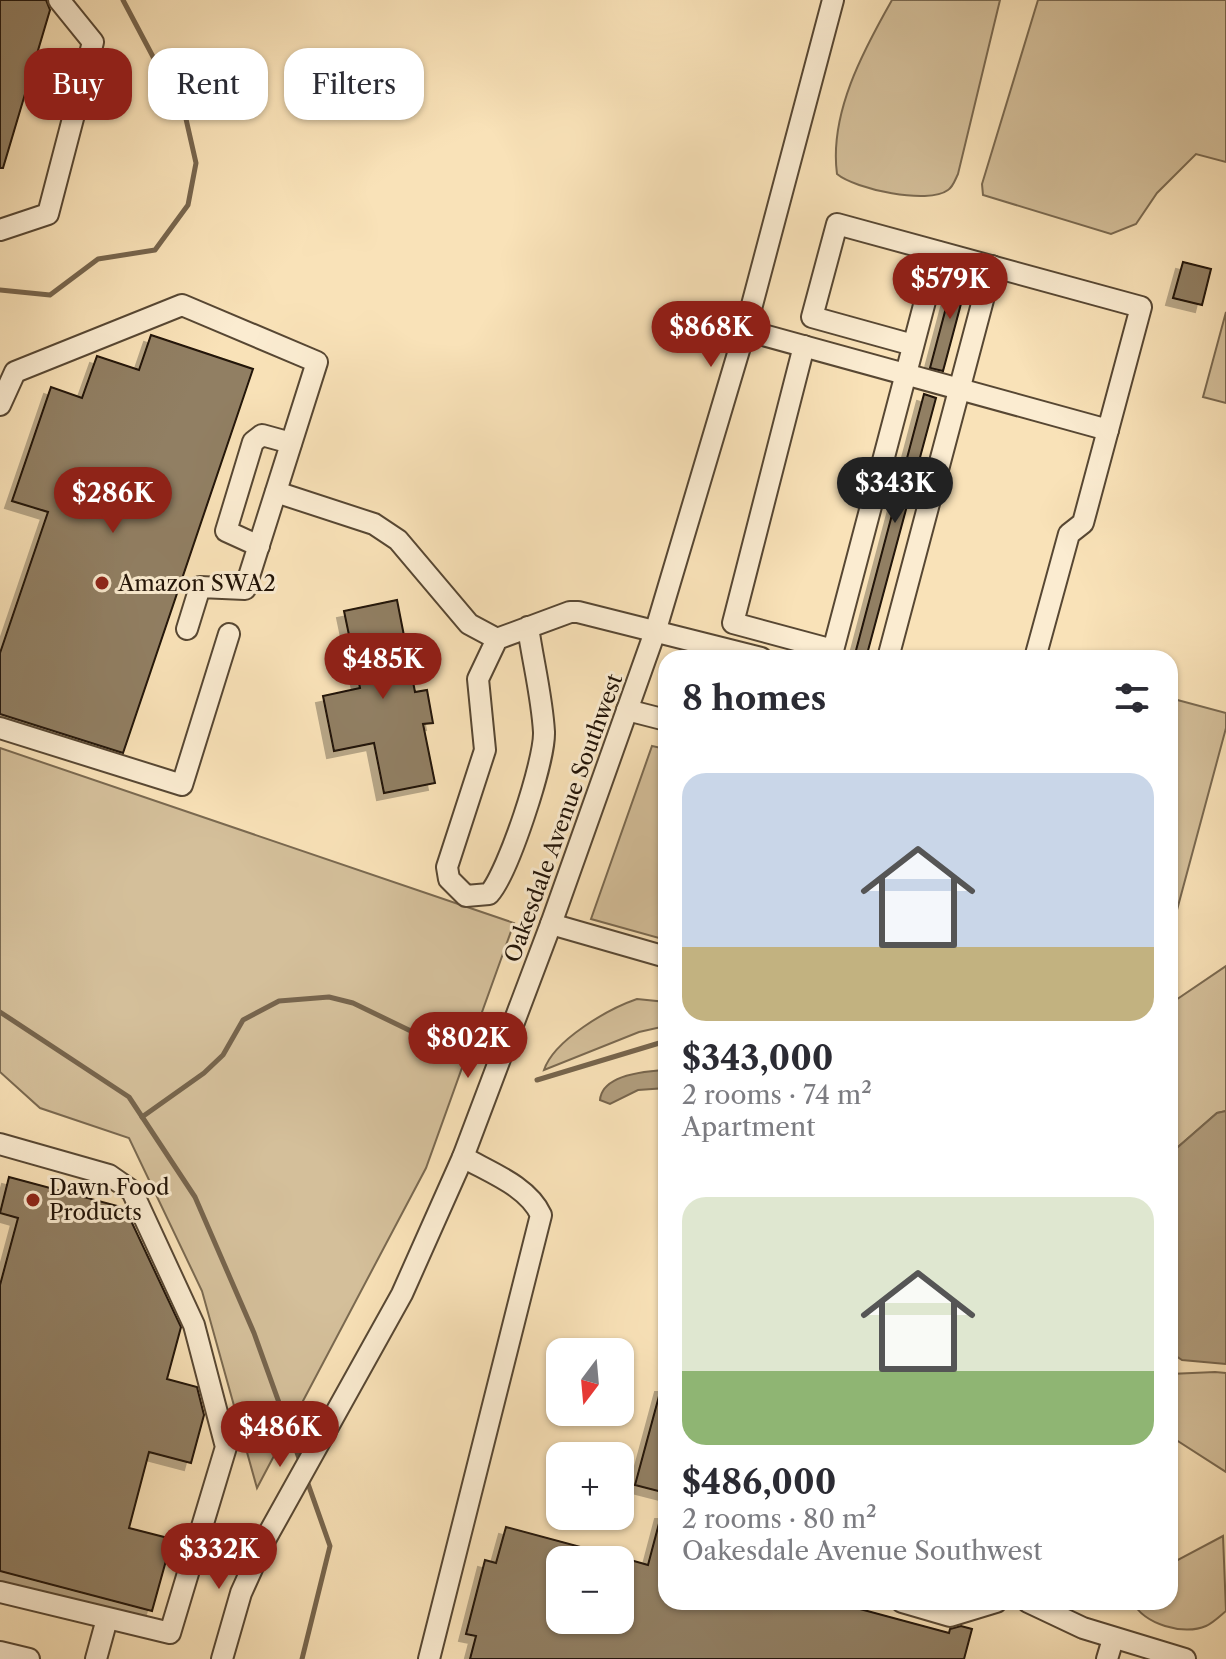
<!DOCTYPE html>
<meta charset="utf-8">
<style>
body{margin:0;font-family:"Libre Caslon Text",serif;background:#f2f2f3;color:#2b2b33;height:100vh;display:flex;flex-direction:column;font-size:30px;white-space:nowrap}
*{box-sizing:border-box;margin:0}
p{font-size:26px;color:#7c7c81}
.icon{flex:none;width:44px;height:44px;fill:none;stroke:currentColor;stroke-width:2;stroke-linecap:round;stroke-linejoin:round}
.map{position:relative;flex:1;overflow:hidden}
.drawer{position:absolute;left:658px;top:650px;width:520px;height:960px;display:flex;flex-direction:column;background:#fff;border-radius:24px;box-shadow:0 2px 6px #0004}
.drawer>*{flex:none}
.top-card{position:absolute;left:24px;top:48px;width:514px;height:72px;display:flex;gap:16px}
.needle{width:52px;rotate:196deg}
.buttons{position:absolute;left:546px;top:1338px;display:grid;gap:16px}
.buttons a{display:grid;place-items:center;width:88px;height:88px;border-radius:16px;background:#fff;box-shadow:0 2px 6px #0004;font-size:40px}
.price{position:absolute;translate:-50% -68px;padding:0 18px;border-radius:28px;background:#8f2418;color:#fff;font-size:26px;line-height:52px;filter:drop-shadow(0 2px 4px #0008)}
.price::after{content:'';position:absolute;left:50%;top:48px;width:24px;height:18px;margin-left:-12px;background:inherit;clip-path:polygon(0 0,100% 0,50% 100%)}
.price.active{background:#222;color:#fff}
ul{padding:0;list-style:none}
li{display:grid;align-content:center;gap:16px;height:424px;padding:0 24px}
li span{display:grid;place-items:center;height:248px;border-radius:24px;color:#555}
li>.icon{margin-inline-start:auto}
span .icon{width:144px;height:144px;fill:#fffc;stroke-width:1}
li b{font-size:34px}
h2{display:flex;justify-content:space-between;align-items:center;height:96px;padding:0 24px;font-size:34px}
.chip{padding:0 28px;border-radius:24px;background:#fff;box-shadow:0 2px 6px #0004;font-size:28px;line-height:72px}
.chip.active{background:#8f2418;color:#fff}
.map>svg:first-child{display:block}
.green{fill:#d4bf9a;stroke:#7a6950;stroke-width:2}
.water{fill:#b09c7c;stroke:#77654d;stroke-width:2}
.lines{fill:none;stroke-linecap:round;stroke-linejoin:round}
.stream{stroke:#77654d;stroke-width:5}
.building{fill:#917f63;stroke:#211307;stroke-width:2;filter:url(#shadow)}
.minor-casing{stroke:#574733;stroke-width:24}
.minor{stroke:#fbecd1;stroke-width:20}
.poi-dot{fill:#8f2418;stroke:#fbecd1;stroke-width:3}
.labels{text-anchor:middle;stroke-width:6;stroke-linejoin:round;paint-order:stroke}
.poi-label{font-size:22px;fill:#211307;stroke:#fbecd1;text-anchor:start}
.street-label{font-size:22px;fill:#211307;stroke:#fbecd1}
</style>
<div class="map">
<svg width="1226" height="1659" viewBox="0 0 1226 1659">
<defs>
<filter id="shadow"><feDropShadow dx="-7" dy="7" stdDeviation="0" flood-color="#0004"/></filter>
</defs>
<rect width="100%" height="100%" fill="#f9e2b8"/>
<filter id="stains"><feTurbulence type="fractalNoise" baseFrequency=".0025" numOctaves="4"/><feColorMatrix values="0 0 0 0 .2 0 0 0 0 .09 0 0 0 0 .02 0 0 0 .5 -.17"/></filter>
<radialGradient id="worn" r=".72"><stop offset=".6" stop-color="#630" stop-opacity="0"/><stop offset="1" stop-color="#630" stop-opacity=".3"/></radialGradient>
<g class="green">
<path d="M892,0H1000L958,174C955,180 953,187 948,190C928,205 855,189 837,174C829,114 863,51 892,0Z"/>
<polygon points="1038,0 1226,0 1226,162 1196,154 1157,193 1136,224 1111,234 983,195 982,184"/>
<polygon points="1226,312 1226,403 1203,397"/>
<polygon points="1170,698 1226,713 1226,728 1170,936"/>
<polygon points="652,746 666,749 666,940 591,919"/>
<polygon points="0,748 514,923 426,1168 257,1488 202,1291 129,1138 40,1108 0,1072"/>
<polygon points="1226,966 1226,1111 1217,1113 1170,1154 1170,1004"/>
<path d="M637,999L666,1002V1026L639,1032L544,1070C554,1040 608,1009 637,999Z"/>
<polygon points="1215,1372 1226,1373 1226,1472 1170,1436 1170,1374"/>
<path d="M1223,1536L1226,1611C1220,1616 1213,1623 1206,1626C1184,1636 1143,1624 1133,1602H1170V1564Z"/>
</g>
<g class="water">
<path d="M666,1070V1088L638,1090L610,1104L600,1100C602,1075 646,1071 666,1070Z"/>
<polygon points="1226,1111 1226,1364 1182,1360 1170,1352 1170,1154 1217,1113"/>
</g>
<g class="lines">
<g class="stream">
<polyline points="0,290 50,295 98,259 155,250 188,205 196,163 186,119 123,0"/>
<polyline points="0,1012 129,1097 195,1197 254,1333 300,1461"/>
<polyline points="537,1080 666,1041"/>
<polyline points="142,1117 204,1073 223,1055 243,1020 279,1001 329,997 353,1003 448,1049"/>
<polyline points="302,1659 330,1546 306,1478"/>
</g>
</g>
<g class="building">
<polygon points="0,0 46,0 50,10 3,168 0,168"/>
<polygon points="1183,262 1211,269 1202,305 1173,298"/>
<polygon points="956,270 969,274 943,371 930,368"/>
<polygon points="151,335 253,369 123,753 0,714 0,653 48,512 12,501 51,387 82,398 97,356 139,370"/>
<polygon points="924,394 936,398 866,658 854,658"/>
<polygon points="397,600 415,692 427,690 433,723 423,724 435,783 384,793 374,743 334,751 323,696 360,688 344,611"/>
<polygon points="9,1177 125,1208 181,1327 167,1379 197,1387 204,1415 191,1463 149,1452 129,1528 172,1539 152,1611 0,1571 0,1285 18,1218 0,1213"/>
<polygon points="662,1385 666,1385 666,1493 635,1485"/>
<polygon points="662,1512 666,1512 666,1602 834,1602 949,1633 950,1629 961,1626 972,1629 964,1659 470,1659 476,1636 466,1634 485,1560 496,1563 506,1527 614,1556 614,1560 560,1560 560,1620 620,1620 620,1557 648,1565"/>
</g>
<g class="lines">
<g class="minor-casing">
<g id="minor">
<polyline points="0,230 48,214 93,42 59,0"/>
<polyline points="745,330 1108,430"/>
<polyline points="913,345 812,317 837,224 1141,307 1083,523 1069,534 1035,658"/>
<polyline points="804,346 733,623 833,650"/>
<polyline points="0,405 15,372 182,305 317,362 245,589 200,587 187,629"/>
<polyline points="276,492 374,524 398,540 469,624 497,639"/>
<polyline points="259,546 226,531 253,442 262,435 291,443"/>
<path d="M528,627C533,662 542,697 544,732C545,761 508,873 489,894L466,896L449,879L447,867L485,750L478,679L497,639L570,612H578L761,658"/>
<polyline points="831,658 938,252"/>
<polyline points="888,658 992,266"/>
<polyline points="627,710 666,720"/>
<polyline points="0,728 182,785 229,634"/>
<polyline points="551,924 666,957"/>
<polyline points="0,1144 109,1175 132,1191 194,1325 226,1447 170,1633 0,1592"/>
<polyline points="902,1602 950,1616 996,1602"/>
<polyline points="1028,1602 1083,1628 1185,1659"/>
<polyline points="0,1652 29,1659"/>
<polyline points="96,1659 107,1619"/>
<polyline points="222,1659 241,1593 265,1540 402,1294 463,1157 551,924 656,629 748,320 833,0"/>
<path d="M429,1659L541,1215C528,1186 489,1172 463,1157"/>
<polyline points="1107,1659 1113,1639"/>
</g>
</g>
<use href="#minor" class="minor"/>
</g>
<g class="poi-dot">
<circle cx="102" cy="583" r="8"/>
<circle cx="33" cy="1200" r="8"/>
</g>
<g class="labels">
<g class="poi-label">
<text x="118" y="591">Amazon SWA2</text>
<text x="49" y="1195">Dawn Food<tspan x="49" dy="25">Products</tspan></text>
</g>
<g class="street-label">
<text transform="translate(563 818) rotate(-70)" y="8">Oakesdale Avenue Southwest</text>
</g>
</g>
<rect width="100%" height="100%" filter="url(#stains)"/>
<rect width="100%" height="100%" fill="url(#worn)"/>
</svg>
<div class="buttons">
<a><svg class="needle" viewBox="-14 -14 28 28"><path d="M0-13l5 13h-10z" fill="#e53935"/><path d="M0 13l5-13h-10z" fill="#7c7c81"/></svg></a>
<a>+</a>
<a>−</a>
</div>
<b class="price" style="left:950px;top:321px">$579K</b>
<b class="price" style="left:711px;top:369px">$868K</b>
<b class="price active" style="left:895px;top:525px">$343K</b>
<b class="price" style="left:113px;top:535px">$286K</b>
<b class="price" style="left:383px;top:701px">$485K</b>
<b class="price" style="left:468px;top:1080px">$802K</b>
<b class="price" style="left:280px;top:1469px">$486K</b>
<b class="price" style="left:219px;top:1591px">$332K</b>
<div class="top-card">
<a class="chip active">Buy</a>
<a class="chip">Rent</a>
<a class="chip">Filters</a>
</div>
<section class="drawer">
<h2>8 homes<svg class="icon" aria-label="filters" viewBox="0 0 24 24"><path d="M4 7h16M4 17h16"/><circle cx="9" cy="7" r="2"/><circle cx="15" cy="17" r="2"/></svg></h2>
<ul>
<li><span style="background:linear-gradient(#c9d6e8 70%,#c2b280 0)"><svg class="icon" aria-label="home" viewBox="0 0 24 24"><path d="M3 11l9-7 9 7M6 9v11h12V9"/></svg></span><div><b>$343,000</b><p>2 rooms · 74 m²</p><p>Apartment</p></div></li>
<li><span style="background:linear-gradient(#dfe7d0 70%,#8fb573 0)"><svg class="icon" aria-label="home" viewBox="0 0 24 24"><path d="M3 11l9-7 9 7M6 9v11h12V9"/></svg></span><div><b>$486,000</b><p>2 rooms · 80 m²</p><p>Oakesdale Avenue Southwest</p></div></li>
</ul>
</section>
</div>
